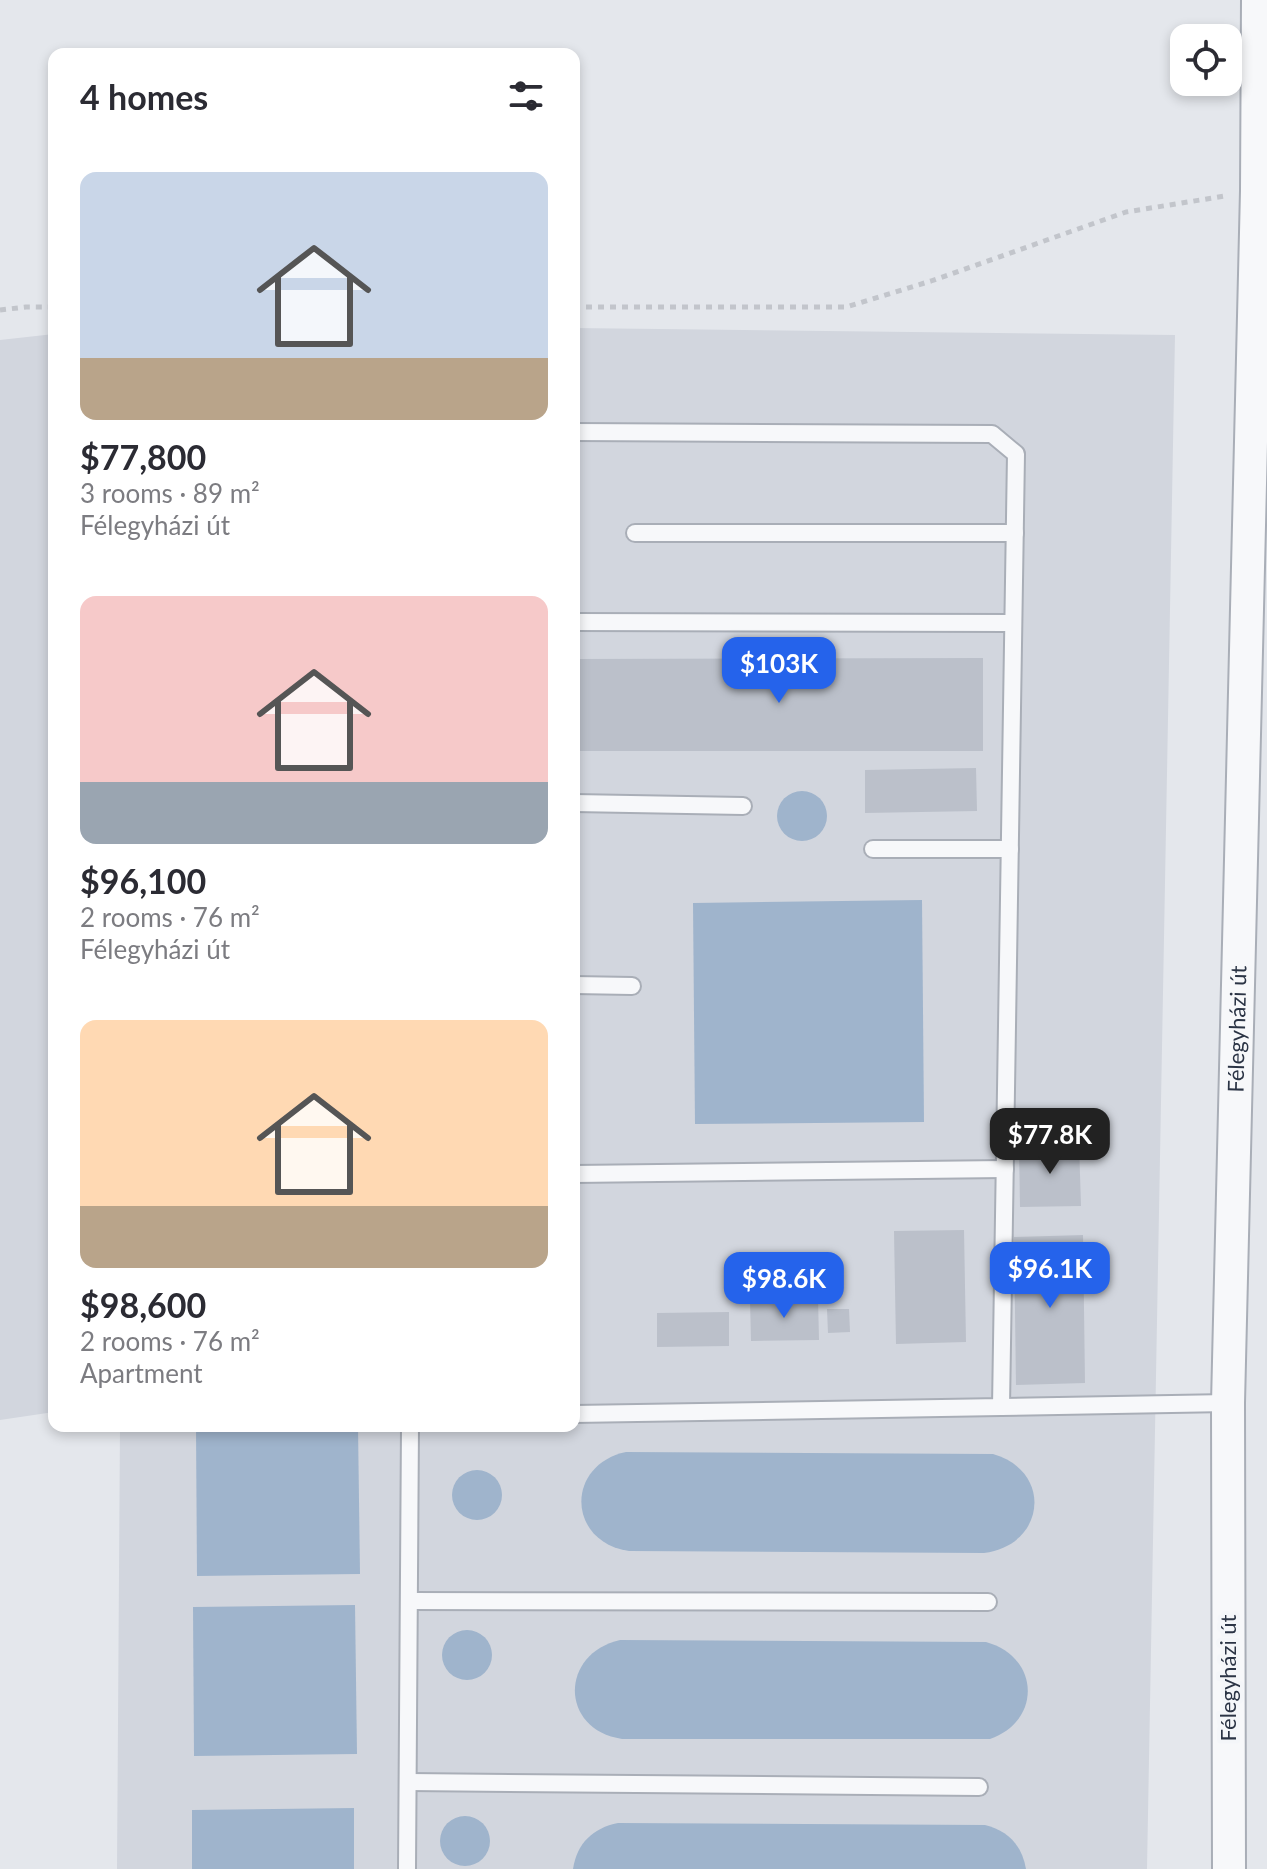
<!DOCTYPE html>
<meta charset="utf-8">
<style>
body{margin:0;font-family:Lato,sans-serif;background:#f2f2f3;color:#2b2b33;height:100vh;display:flex;flex-direction:column;font-size:30px;white-space:nowrap}
*{box-sizing:border-box;margin:0}
p{font-size:26px;color:#7c7c81}
.icon{flex:none;width:44px;height:44px;fill:none;stroke:currentColor;stroke-width:2;stroke-linecap:round;stroke-linejoin:round}
.map{position:relative;flex:1;overflow:hidden}
.drawer{position:absolute;left:48px;top:48px;width:532px;height:1384px;display:flex;flex-direction:column;background:#fff;border-radius:16px;box-shadow:0 4px 12px #0003}
.drawer>*{flex:none}
.fabs{position:absolute;left:1170px;top:24px;display:grid;gap:16px}
.fabs a{display:grid;place-items:center;width:72px;height:72px;border-radius:16px;background:#fff;box-shadow:0 4px 12px #0003;font-size:40px}
.price{position:absolute;translate:-50% -68px;padding:0 18px;border-radius:16px;background:#2563eb;color:#fff;font-size:26px;line-height:52px;filter:drop-shadow(0 2px 4px #0008)}
.price::after{content:'';position:absolute;left:50%;top:48px;width:24px;height:18px;margin-left:-12px;background:inherit;clip-path:polygon(0 0,100% 0,50% 100%)}
.price.active{background:#222;color:#fff}
ul{padding:0;list-style:none}
li{display:grid;align-content:center;gap:16px;height:424px;padding:0 32px}
li span{display:grid;place-items:center;height:248px;border-radius:16px;color:#555}
li>.icon{margin-inline-start:auto}
span .icon{width:144px;height:144px;fill:#fffc;stroke-width:1}
li b{font-size:34px}
h2{display:flex;justify-content:space-between;align-items:center;height:96px;padding:0 32px;font-size:34px}
.map>svg:first-child{display:block}
.built{fill:#d2d6de}
.water{fill:#9fb4cc}
.building{fill:#bbc0ca}
.lines{fill:none;stroke-linecap:round;stroke-linejoin:round}
.service-casing{stroke:#a9aeb7;stroke-width:20}
.minor-casing{stroke:#a9aeb7;stroke-width:36}
.path{stroke:#c2c5cb;stroke-width:5;stroke-dasharray:6 6;stroke-linecap:butt}
.service{stroke:#f7f8fa;stroke-width:16}
.minor{stroke:#f7f8fa;stroke-width:32}
.labels{text-anchor:middle;stroke-width:8;stroke-linejoin:round;paint-order:stroke}
.street-label{font-size:22px;fill:#2b3445;stroke:#f4f6f9}
</style>
<div class="map">
<svg width="1267" height="1869" viewBox="0 0 1267 1869">
<rect width="100%" height="100%" fill="#e4e7ec"/>
<g class="built">
<polygon points="574,328 1175,335 1147,1869 117,1869 120,1426 574,1426"/>
<polygon points="54,334 54,1412 0,1420 0,340"/>
</g>
<g class="water">
<circle cx="802" cy="816" r="25"/>
<polygon points="922,900 924,1122 695,1124 693,903"/>
<polygon points="358,1426 360,1574 197,1576 196,1427"/>
<path d="M626,1452L993,1454C1053,1471 1046,1545 984,1553L629,1551C567,1542 565,1465 626,1452Z"/>
<circle cx="477" cy="1495" r="25"/>
<polygon points="355,1605 357,1754 194,1756 193,1607"/>
<circle cx="467" cy="1655" r="25"/>
<path d="M620,1640L986,1642C1040,1657 1042,1721 990,1739H622C560,1730 559,1654 620,1640Z"/>
<polygon points="354,1808 354,1869 192,1869 192,1810"/>
<circle cx="465" cy="1841" r="25"/>
<path d="M618,1823L985,1825C1008,1831 1022,1845 1026,1869H573C577,1843 593,1828 618,1823Z"/>
</g>
<g class="building">
<polygon points="983,658 983,751 574,751 574,659"/>
<polygon points="976,768 977,811 865,813 865,770"/>
<polygon points="1079,1144 1081,1206 1020,1207 1019,1145"/>
<polygon points="964,1230 966,1342 896,1344 894,1231"/>
<polygon points="1083,1235 1085,1383 1016,1385 1014,1237"/>
<polygon points="818,1298 819,1340 751,1341 750,1299"/>
<polygon points="827,1309 849,1309 850,1332 828,1333"/>
<polygon points="729,1312 729,1346 657,1347 657,1313"/>
</g>
<g class="lines">
<g class="service-casing">
<g id="service">
<polyline points="574,432 992,434 1016,454 1001,1407 574,1414"/>
<polyline points="635,533 1015,533"/>
<polyline points="574,622 1013,623"/>
<polyline points="574,803 743,806"/>
<polyline points="873,849 1010,849"/>
<polyline points="574,985 632,986"/>
<polyline points="574,1174 1005,1169"/>
<polyline points="1001,1407 1228,1403"/>
<polyline points="409,1601 988,1602"/>
<polyline points="408,1782 979,1787"/>
<polyline points="407,1869 410,1426"/>
</g>
</g>
<g class="minor-casing">
<g id="minor">
<path id="s1" d="M1229,1869L1228,1403L1257,191L1258,0"/>
</g>
</g>
<g class="path">
<polyline points="574,307 846,307 931,281 1126,212 1225,196"/>
<polyline points="0,310 26,307 54,307"/>
</g>
<use href="#service" class="service"/>
<use href="#minor" class="minor"/>
</g>
<g class="labels">
<g class="street-label">
<text dy="8" stroke="none"><textPath href="#s1" startOffset="840">Félegyházi út</textPath></text>
<text transform="translate(1228 1678) rotate(-90)" y="8">Félegyházi út</text>
</g>
</g>
</svg>
<div class="fabs">
<a><svg class="icon" aria-label="locate" viewBox="0 0 24 24"><circle cx="12" cy="12" r="6"/><path d="M12 2v4M12 18v4M2 12h4M18 12h4"/></svg></a>
</div>
<b class="price" style="left:779px;top:705px">$103K</b>
<b class="price active" style="left:1050px;top:1176px">$77.8K</b>
<b class="price" style="left:1050px;top:1310px">$96.1K</b>
<b class="price" style="left:784px;top:1320px">$98.6K</b>
<section class="drawer">
<h2>4 homes<svg class="icon" aria-label="filters" viewBox="0 0 24 24"><path d="M4 7h16M4 17h16"/><circle cx="9" cy="7" r="2"/><circle cx="15" cy="17" r="2"/></svg></h2>
<ul>
<li><span style="background:linear-gradient(#c9d6e8 75%,#b9a48a 0)"><svg class="icon" aria-label="home" viewBox="0 0 24 24"><path d="M3 11l9-7 9 7M6 9v11h12V9"/></svg></span><div><b>$77,800</b><p>3 rooms · 89 m²</p><p>Félegyházi út</p></div></li>
<li><span style="background:linear-gradient(#f6c9c9 75%,#9aa5b1 0)"><svg class="icon" aria-label="home" viewBox="0 0 24 24"><path d="M3 11l9-7 9 7M6 9v11h12V9"/></svg></span><div><b>$96,100</b><p>2 rooms · 76 m²</p><p>Félegyházi út</p></div></li>
<li><span style="background:linear-gradient(#ffd9b3 75%,#b9a48a 0)"><svg class="icon" aria-label="home" viewBox="0 0 24 24"><path d="M3 11l9-7 9 7M6 9v11h12V9"/></svg></span><div><b>$98,600</b><p>2 rooms · 76 m²</p><p>Apartment</p></div></li>
</ul>
</section>
</div>
